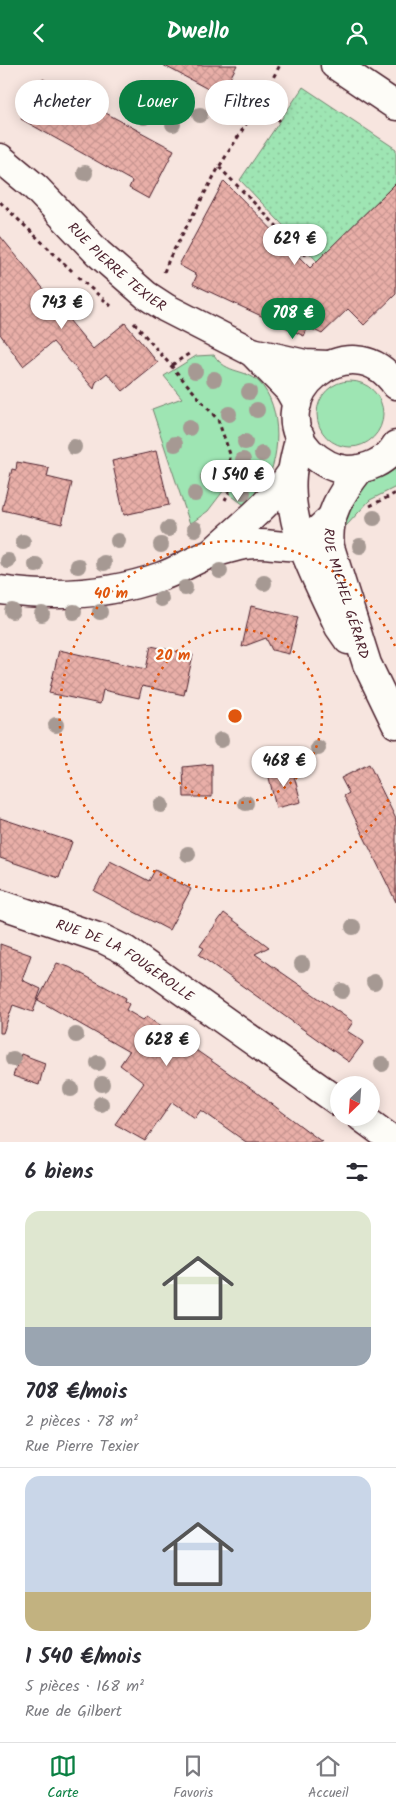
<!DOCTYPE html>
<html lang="fr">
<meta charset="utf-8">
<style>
body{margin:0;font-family:Kalam,sans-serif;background:#f2f2f3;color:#2b2b33;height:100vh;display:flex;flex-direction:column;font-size:19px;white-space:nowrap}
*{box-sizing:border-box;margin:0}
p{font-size:16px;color:#7c7c81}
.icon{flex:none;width:28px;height:28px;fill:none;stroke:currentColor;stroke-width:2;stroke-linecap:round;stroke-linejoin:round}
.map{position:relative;height:1077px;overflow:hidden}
.details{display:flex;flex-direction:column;background:#fff;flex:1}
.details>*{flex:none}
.guide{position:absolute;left:15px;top:15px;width:366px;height:45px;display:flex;gap:10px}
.needle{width:32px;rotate:205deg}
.tools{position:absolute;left:330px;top:1011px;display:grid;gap:10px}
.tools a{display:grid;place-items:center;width:50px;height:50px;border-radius:50%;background:#fff;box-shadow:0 2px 12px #0003;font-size:25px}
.price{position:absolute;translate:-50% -42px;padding:0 11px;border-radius:18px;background:#fff;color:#222;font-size:16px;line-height:32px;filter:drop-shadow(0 1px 2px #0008)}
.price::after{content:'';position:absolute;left:50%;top:30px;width:15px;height:11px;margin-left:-8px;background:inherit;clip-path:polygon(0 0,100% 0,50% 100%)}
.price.on{background:#0b8043;color:#fff}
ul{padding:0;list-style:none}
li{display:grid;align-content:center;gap:10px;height:265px;padding:0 25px}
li+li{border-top:1px solid #e1e1e2}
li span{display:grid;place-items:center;height:155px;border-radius:15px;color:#555}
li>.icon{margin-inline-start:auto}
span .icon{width:90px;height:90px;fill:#fffc;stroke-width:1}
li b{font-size:21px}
h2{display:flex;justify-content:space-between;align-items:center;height:60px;padding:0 25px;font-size:21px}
.chip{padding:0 18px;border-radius:22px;background:#fff;box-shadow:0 2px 12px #0003;font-size:18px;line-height:45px}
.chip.on{background:#0b8043;color:#fff}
header{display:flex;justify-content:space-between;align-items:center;height:65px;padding:0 25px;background:#0b8043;color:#fff;font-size:22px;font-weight:700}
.dock{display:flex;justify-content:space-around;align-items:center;height:70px;border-top:1px solid #e1e1e2;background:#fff;font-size:14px;color:#7c7c81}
.dock a{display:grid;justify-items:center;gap:2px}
.dock .on{color:#0b8043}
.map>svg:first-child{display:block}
.grass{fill:#9ee5b3;stroke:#74826f}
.park{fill:url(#park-dots);stroke:#74826f}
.building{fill:url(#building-cross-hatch);stroke:#4a1f2b}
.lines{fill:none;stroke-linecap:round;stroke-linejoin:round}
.minor-casing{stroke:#4a1f2b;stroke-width:31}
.path{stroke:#4a1f2b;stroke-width:3;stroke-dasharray:4 4;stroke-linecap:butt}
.minor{stroke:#fdfcf7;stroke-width:28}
.tree{fill:#a69993}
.ring{fill:none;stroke:#e0560e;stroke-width:2.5;stroke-dasharray:2.5 5}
.labels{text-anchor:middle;stroke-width:4.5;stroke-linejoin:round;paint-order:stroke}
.street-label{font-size:14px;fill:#4a1f2b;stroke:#fdfcf7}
.centre{fill:#e0560e;stroke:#fdfcf7;stroke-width:2.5}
.ring-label{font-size:15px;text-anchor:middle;font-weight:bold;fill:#e0560e;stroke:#fdfcf7;stroke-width:4.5;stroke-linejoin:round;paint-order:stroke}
</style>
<header><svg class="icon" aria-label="back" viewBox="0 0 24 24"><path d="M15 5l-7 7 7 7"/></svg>Dwello<svg class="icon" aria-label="person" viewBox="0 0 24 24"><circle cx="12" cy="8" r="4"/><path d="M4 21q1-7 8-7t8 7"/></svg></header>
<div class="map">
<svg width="396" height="1077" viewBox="0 0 396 1077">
<defs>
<pattern id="park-dots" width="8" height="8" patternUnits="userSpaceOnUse" patternTransform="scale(1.25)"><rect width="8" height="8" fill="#9ee5b3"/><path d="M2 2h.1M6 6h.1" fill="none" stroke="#8ac49a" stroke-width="1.8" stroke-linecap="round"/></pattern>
<pattern id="building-cross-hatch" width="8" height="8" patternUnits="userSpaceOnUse" patternTransform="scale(1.25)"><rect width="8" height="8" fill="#e9afa8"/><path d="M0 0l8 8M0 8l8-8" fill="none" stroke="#c99691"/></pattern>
</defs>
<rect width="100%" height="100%" fill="#f7e5df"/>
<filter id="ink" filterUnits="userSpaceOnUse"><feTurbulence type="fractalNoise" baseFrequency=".02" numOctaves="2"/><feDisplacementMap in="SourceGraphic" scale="10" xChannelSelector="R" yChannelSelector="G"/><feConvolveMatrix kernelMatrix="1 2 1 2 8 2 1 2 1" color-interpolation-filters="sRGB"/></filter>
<g filter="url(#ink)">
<g class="grass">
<path d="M214,290C227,310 245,303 259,317C283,341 282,398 261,425C257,430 250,435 244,440L224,425L208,446L190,459L152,344L182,333L164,311L196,291Z"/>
<circle cx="350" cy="349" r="33"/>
<polygon points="396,396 396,422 370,435 346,461 339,459 362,417"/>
</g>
<polygon class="park" points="303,22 396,84 396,118 317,196 240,115"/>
<g class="building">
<polygon points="163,0 237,0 221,31"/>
<polygon points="43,14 174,85 149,134 129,123 132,116 21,54"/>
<polygon points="224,116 310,203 396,118 396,229 364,260 348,244 322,269 308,262 304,271 193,219 197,210 179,200"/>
<polygon points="0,171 93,284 125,258 158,298 123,326 107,308 96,317 94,324 53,277 23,301 0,269"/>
<polygon points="156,386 169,440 124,450 112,396"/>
<polygon points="17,397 49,403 47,412 72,418 62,459 2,445 12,404 16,405"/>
<polygon points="251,541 298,552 289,589 272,585 266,573 242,582"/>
<polygon points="151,581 193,590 184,630 142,621 139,633 103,625 100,639 49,628 59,585 146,604"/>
<polygon points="212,699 212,732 184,732 183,702"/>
<polygon points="369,699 396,754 396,837 344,731 349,728 341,713"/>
<polygon points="292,703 301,737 276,743 268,708"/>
<polygon points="0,753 72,777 59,813 0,793"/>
<polygon points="110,796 149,816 155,805 191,824 169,865 94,826"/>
<polygon points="224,848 269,882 255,889 353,957 347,966 364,977 349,997 199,890 204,883 200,881"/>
<polygon points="0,879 31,890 22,915 41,924 33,947 13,940 3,968 0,968"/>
<polygon points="57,898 69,902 126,933 125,936 129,939 126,945 143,955 147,951 256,1027 322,1077 246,1077 201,1045 195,1053 172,1037 145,1076 115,1059 144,1018 120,1000 129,987 38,935"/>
<polygon points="21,989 45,998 39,1020 13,1011"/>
</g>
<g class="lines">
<g class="minor-casing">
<g id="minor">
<polyline points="335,0 396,41"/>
<path id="s1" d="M0,93L36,123L98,188L146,230L166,243L252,287L305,299L328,300"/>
<polyline points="252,287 289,325 297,339"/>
<path d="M396,320C351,254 258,334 310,387C320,396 333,404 347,405C366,405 386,397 396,380"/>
<path d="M300,371C297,384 293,397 292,409C287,465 317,513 339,562L348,575"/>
<path id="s2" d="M360,404C341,428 326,451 330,482L367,599L396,659"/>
<path d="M214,486C242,460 270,439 292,407"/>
<path d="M0,525C55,533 109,530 162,511C180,505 198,492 214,488C227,484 242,479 256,479C271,478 285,483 301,481L330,454"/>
<path id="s3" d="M0,839L103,874L125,885L339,1037"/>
<polyline points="361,1052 395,1077"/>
</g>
</g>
<g class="path">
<polyline points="260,37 280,56"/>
<polyline points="219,102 308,193"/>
<polyline points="0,137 72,206"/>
<polyline points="164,207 170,192 219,102 260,37 280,0"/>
<polyline points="78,212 111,241"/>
<polyline points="134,258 218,355 230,389 229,427 225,435"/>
<polyline points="172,300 190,288"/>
<polyline points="370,441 396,428"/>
</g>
<use href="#minor" class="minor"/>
</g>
<g class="tree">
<circle cx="200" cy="50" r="8"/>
<circle cx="144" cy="52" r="8"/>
<circle cx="173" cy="59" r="8"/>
<circle cx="85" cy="108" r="8"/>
<circle cx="195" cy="306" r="8"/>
<circle cx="214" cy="314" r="8"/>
<circle cx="249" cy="327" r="8"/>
<circle cx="257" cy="345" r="8"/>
<circle cx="229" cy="349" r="8"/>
<circle cx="189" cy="363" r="8"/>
<circle cx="245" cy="377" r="8"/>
<circle cx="175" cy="379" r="8"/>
<circle cx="74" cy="382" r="8"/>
<circle cx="262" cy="389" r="8"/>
<circle cx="243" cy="395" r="8"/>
<circle cx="251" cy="412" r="8"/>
<circle cx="208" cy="413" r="8"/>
<circle cx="243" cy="428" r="8"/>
<circle cx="195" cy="429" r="8"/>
<circle cx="374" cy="453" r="8"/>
<circle cx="168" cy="464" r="8"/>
<circle cx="195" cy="464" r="8"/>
<circle cx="118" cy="476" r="8"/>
<circle cx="23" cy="477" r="8"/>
<circle cx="161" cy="480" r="8"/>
<circle cx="360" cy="481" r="8"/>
<circle cx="8" cy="496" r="8"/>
<circle cx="104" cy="498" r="8"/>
<circle cx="36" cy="500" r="8"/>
<circle cx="78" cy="501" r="8"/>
<circle cx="220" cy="506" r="8"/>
<circle cx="264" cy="518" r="8"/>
<circle cx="185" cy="523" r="8"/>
<circle cx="161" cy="534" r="8"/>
<circle cx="12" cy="546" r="8"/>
<circle cx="74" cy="547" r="8"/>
<circle cx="100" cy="547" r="8"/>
<circle cx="42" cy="549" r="8"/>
<circle cx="56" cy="660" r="8"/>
<circle cx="221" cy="675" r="8"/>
<circle cx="318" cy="683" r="8"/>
<circle cx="246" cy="738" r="8"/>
<circle cx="161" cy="740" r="8"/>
<circle cx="188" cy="789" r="8"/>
<circle cx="353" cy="862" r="8"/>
<circle cx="302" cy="899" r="8"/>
<circle cx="374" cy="917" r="8"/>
<circle cx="342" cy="926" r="8"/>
<circle cx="76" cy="970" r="8"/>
<circle cx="13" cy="994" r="8"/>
<circle cx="98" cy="998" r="8"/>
<circle cx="382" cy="999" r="8"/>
<circle cx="102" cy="1019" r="8"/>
<circle cx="71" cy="1024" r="8"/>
<circle cx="101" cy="1039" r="8"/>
</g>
</g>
<g class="ring">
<circle cx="235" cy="651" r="87"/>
<path d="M395 721A175 175 0 1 1 395 581"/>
</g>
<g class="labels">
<g class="street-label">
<text dy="5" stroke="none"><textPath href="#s1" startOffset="160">RUE PIERRE TEXIER</textPath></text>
<text dy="5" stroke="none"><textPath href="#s2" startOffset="135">RUE MICHEL GÉRARD</textPath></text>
<text dy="5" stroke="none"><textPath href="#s3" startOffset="138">RUE DE LA FOUGEROLLE</textPath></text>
</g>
</g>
<circle cx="235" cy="651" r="8" class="centre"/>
<g class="ring-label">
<text x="111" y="533">40 m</text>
<text x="173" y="595">20 m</text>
</g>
</svg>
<div class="tools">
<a><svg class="needle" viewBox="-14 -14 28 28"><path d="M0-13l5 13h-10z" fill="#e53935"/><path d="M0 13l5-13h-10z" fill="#7c7c81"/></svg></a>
</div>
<b class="price" style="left:295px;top:201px">629 €</b>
<b class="price" style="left:62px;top:265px">743 €</b>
<b class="price on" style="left:293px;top:275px">708 €</b>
<b class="price" style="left:238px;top:437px">1 540 €</b>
<b class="price" style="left:284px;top:723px">468 €</b>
<b class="price" style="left:167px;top:1002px">628 €</b>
<div class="guide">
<a class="chip">Acheter</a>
<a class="chip on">Louer</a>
<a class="chip">Filtres</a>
</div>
</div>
<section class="details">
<h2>6 biens<svg class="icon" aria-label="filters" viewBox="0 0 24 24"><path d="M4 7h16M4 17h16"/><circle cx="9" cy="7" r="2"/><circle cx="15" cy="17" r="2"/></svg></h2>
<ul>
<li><span style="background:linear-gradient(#dfe7d0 75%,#9aa5b1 0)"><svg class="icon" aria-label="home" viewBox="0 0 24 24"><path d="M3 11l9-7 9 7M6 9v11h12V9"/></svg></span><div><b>708 €/mois</b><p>2 pièces · 78 m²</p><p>Rue Pierre Texier</p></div></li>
<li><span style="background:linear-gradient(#c9d6e8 75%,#c2b280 0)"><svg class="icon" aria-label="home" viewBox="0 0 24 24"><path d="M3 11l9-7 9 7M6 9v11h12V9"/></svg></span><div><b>1 540 €/mois</b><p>5 pièces · 168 m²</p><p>Rue de Gilbert</p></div></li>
</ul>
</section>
<nav class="dock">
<a class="on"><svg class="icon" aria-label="map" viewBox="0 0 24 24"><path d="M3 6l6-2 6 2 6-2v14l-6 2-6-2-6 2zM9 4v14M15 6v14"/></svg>Carte</a>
<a><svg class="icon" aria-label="saved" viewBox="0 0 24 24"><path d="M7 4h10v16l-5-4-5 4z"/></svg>Favoris</a>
<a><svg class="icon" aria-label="home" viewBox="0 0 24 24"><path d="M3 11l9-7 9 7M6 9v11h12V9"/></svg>Accueil</a>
</nav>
